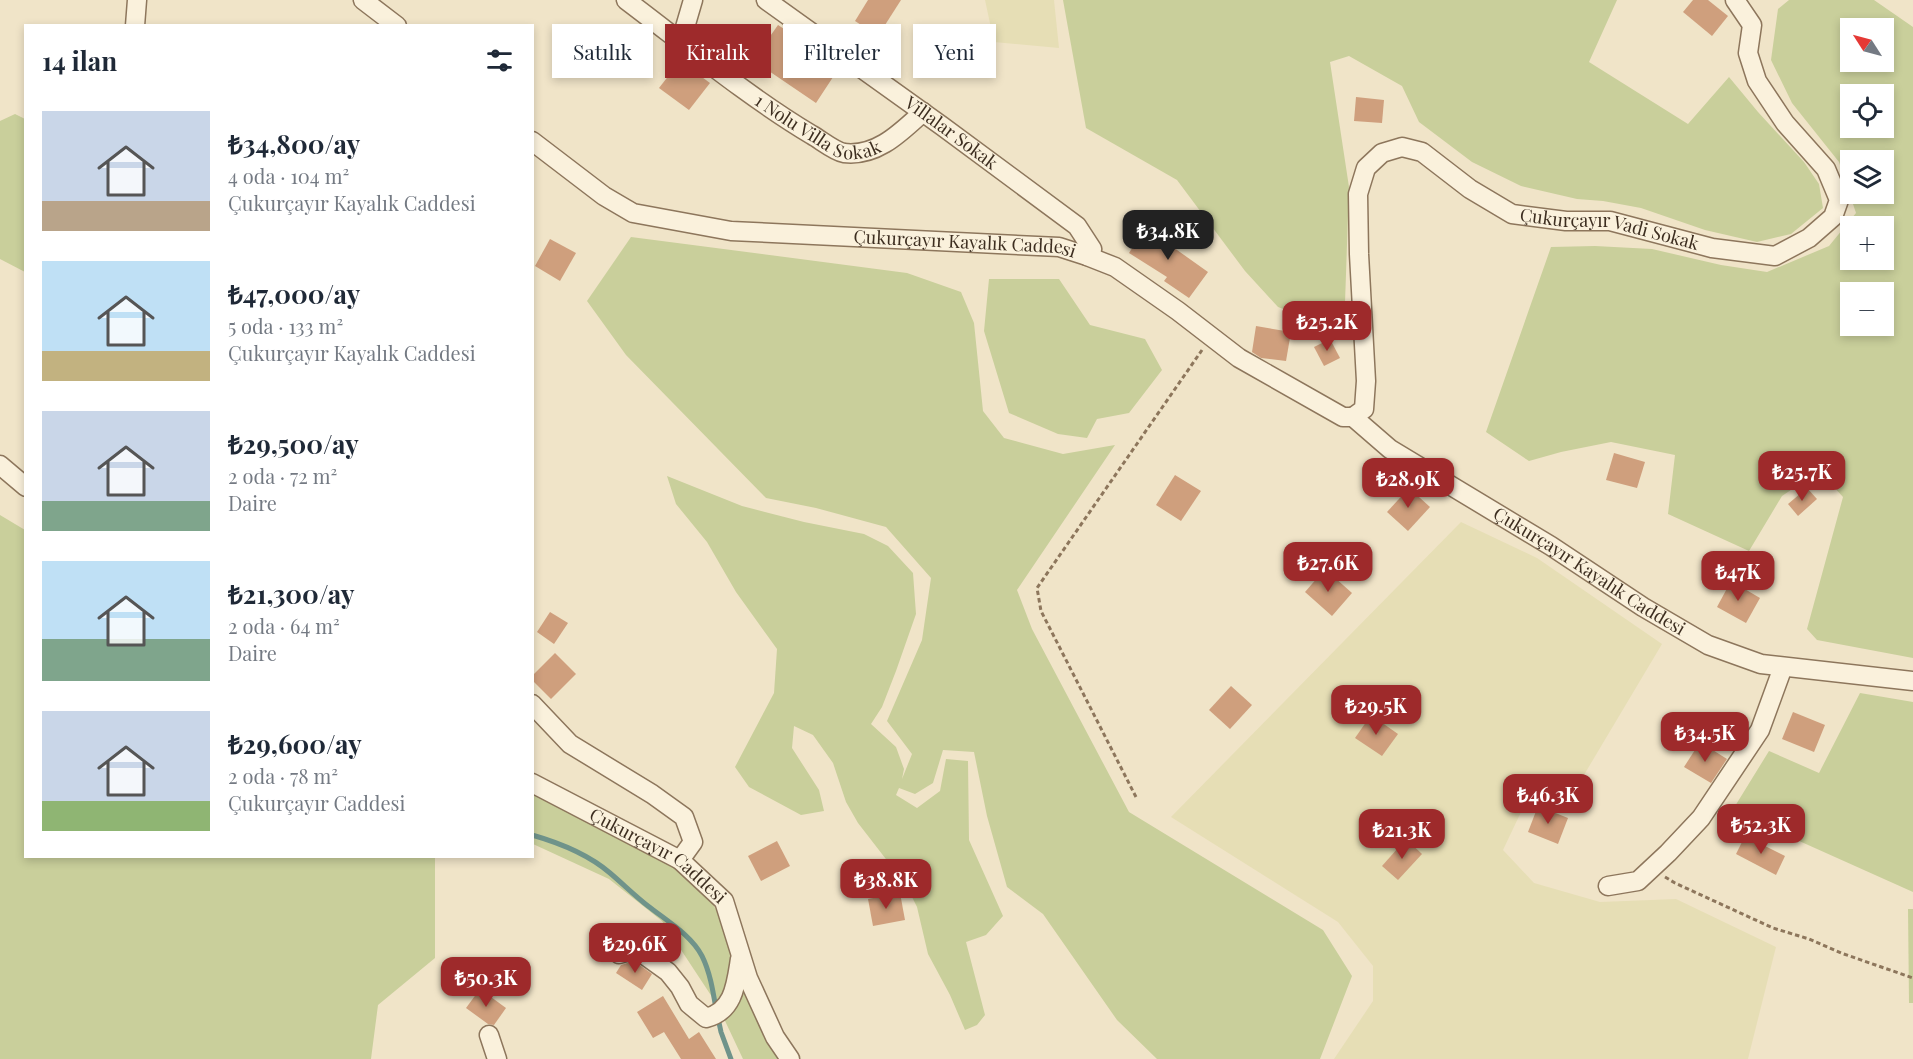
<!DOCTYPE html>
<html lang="tr">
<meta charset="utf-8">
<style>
body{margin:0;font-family:"Playfair Display",serif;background:#f2f2f3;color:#1f2937;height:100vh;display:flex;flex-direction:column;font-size:22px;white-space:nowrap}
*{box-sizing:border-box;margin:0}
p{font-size:20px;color:#747a83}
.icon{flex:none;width:33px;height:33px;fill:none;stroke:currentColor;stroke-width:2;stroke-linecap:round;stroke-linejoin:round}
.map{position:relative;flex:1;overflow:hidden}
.drawer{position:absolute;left:24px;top:24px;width:510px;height:834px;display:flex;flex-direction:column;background:#fff;border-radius:0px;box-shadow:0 3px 9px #0003}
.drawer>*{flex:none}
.top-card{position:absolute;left:552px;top:24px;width:570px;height:54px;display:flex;gap:12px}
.needle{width:39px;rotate:306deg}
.fabs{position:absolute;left:1840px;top:18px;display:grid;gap:12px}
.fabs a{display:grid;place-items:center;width:54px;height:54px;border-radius:0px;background:#fff;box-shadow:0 3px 9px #0003;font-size:30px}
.price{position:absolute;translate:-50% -51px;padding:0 14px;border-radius:12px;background:#9e2a2b;color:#fff;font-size:20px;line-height:39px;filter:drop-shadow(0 2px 3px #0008)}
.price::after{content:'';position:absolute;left:50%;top:36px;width:18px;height:14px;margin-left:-9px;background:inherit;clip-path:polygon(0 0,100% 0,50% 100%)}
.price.selected{background:#222;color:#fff}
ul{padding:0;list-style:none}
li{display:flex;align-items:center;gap:18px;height:150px;padding:0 18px}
li span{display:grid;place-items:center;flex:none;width:168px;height:120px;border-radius:0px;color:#555}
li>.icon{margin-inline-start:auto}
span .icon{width:72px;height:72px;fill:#fffc;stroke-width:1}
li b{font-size:26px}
h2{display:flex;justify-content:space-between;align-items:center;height:72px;padding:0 18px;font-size:26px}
.chip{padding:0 21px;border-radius:0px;background:#fff;box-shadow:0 3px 9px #0003;font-size:21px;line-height:54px}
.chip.selected{background:#9e2a2b;color:#fff}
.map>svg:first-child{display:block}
.farmland{fill:#e6deb5}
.green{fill:#c9cf9b;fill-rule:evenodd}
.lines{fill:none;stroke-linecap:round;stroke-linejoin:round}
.stream{stroke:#6f938a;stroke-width:5}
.building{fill:#cf9f7d}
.minor-casing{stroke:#8d765c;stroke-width:21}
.path{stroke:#8d765c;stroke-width:3;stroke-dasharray:4.5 3;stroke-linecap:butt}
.minor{stroke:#faf1dc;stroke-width:18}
.labels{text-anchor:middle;stroke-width:4.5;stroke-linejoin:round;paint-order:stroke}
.street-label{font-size:18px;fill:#3d2e20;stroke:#f7eed8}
</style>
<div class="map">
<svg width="1913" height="1059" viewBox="0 0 1913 1059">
<rect width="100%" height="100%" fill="#f0e4c8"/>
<g class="farmland">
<polygon points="985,0 1054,0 1059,48 994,42"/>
<polygon points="1461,522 1537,558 1662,644 1575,790 1532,789 1503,850 1534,883 1600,902 1676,899 1776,947 1748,1059 1334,1059 1373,1001 1373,966 1338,922 1171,817"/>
</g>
<g class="green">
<polygon points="1063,0 1617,0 1589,62 1688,124 1729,77 1758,112 1804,162 1819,184 1823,208 1791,234 1757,242 1705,230 1641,208 1603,201 1577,199 1521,186 1472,162 1419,122 1402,86 1349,56 1330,62 1349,187 1344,332 1278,307 1245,271 1177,180 1086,128"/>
<path d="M1789,0H1874L1913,27V658L1817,640L1807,629L1843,497L1819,471L1782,496L1749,551L1668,514L1675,455L1611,442L1561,452L1529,461L1486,432L1551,247L1595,246L1652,249L1721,265L1767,272L1829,246L1856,213L1839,162L1792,103L1771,60L1778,9ZM1884,28V62H1851V28ZM1884,94V128H1851V94ZM1884,160V194H1851V160ZM1884,226V260H1851V226ZM1884,292V326H1851V292Z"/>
<polygon points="15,114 25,119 25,272 0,259 0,121"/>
<polygon points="631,237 907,273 961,292 974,323 983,411 1004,438 1063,454 1115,445 1017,590 1032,629 1129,812 1323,930 1352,976 1320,1059 1157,1059 1117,1020 1043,914 1007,887 987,816 974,752 943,750 933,783 915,794 899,788 896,795 917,808 940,791 946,759 968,761 969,840 1003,916 986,935 966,942 985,1015 977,1025 965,1030 950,995 928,954 917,907 906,885 858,823 846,802 833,763 813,735 794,726 792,748 819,790 824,811 801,815 749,787 735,767 774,693 777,649 736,592 707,542 676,504 667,476 742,506 804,522 864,534 888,546 913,573 916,614 896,671 882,707 871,724 896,747 904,769 902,779 912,754 887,721 922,640 931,578 886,527 816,508 766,498 626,355 587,301"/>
<polygon points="989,279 1059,279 1090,325 1145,339 1162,370 1129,413 1097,419 1087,438 1058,434 1009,413 984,331"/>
<polygon points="0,515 25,530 26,856 435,857 435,958 378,1005 371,1059 0,1059"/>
<polygon points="1860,693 1913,702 1913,892 1732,811 1769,751 1819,773"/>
<polygon points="533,792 680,869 706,894 721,917 780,1059 743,1059 718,1006 662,921 609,879 533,844"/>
<polygon points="1908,909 1913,909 1913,1003 1909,1003"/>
</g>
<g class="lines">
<g class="stream">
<path d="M532,835C560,843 588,854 610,873C623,884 635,896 648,906C667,921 691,935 702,956C710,972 713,991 716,1009"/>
<polyline points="718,1018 721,1032 731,1059"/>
</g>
</g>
<g class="building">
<polygon points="868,0 901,0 878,36 855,21"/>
<polygon points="1693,0 1708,0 1728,16 1712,36 1683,12"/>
<polygon points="778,25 801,40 795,49 835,74 816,103 763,67 762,44 766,42"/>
<polygon points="680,61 710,83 689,110 659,88"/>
<polygon points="1356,97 1384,100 1382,123 1354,121"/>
<polygon points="1148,223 1174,239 1170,245 1208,272 1189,298 1164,281 1167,277 1129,253"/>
<polygon points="550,239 576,253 560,281 535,266"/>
<polygon points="1256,326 1291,332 1286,361 1261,358 1252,352"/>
<polygon points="1330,339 1340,358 1324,366 1314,347"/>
<polygon points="1614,453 1645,462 1637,488 1606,480"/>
<polygon points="1175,475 1201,491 1181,521 1156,505"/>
<polygon points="1409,488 1430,507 1408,531 1387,512"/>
<polygon points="1807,488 1817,499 1798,516 1788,504"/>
<polygon points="1325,569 1352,593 1332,616 1305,592"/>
<polygon points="1731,581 1760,598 1746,623 1717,607"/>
<polygon points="550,612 568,623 554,644 537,632"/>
<polygon points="555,653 576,674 551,699 532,680 532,676"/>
<polygon points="1231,686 1252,705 1230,729 1209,710"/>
<polygon points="1793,712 1825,725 1814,752 1782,739"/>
<polygon points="1371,715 1398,734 1382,756 1355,738"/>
<polygon points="1700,742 1727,759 1711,783 1684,767"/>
<polygon points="1538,806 1568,818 1558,844 1528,832"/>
<polygon points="1745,836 1785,856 1776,875 1736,854"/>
<polygon points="1406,839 1422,854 1398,880 1382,866"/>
<polygon points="777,841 790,866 761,881 748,856"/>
<polygon points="900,893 905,920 873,926 868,899"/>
<polygon points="634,961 652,974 642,990 616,973 621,965"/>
<polygon points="480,989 506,1008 494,1025 488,1024 466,1008"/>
<polygon points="663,996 689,1039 699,1032 716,1059 681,1059 664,1032 653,1038 637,1012"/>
</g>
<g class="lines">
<g class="minor-casing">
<g id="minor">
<polyline points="363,0 397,26"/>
<path id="s1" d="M626,0C687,46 747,96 812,135C821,140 834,151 844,153C877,157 901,132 923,112"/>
<path id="s2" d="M766,0L942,126L1077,226L1092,249L1087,256"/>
<polyline points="135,26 137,0"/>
<polyline points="681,41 693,0"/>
<path id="s3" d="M532,141L604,196L633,213L731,231L1059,247L1087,256L1115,267L1178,311L1239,358L1343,417H1353L1390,449L1551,546L1643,607L1708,645L1761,664L1913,681"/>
<path id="s4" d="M1353,417L1364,409L1366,381L1359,254L1358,194L1366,168L1382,153L1402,147L1422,152L1470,189L1512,214L1566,221H1610L1712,248L1775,256L1809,238L1833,217L1839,200L1826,169L1785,123L1757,81L1748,53L1752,25L1735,0"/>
<polyline points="0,465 26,487"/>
<polyline points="532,704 570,744 652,794 684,817 693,842 680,860"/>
<path id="s5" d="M532,783L680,860L724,901L748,978L775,1037L790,1059"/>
<polyline points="1608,886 1638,881 1668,853 1701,818 1760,730 1783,667"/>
<path d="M619,954L636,949L668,972L680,987L689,1004L706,1018C734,1011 736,984 740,959"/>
<polyline points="489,1035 497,1059"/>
</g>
</g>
<g class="path">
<polyline points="1136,797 1041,611 1037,588 1202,350"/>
<polyline points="1665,877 1675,883 1773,928 1809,939 1841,953 1913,978"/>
</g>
<use href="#minor" class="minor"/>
</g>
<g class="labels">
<g class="street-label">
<text dy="6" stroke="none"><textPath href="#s1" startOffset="234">1 Nolu Villa Sokak</textPath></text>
<text dy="6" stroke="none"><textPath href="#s2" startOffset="228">Villalar Sokak</textPath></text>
<text dy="6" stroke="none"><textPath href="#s4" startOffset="528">Çukurçayır Vadi Sokak</textPath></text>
<text dy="6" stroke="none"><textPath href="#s3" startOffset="458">Çukurçayır Kayalık Caddesi</textPath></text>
<text dy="6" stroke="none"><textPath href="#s3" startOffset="1178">Çukurçayır Kayalık Caddesi</textPath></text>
<text dy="6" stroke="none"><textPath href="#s5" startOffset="146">Çukurçayır Caddesi</textPath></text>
</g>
</g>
</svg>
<div class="fabs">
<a><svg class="needle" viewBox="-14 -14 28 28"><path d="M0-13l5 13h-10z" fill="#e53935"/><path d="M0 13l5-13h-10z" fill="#747a83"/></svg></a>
<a><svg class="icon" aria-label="locate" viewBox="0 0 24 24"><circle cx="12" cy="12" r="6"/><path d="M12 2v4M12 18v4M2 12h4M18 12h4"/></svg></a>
<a><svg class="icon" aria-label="layers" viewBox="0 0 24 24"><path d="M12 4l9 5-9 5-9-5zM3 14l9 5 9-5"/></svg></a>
<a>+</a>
<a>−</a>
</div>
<b class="price selected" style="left:1168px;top:261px">₺34.8K</b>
<b class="price" style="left:1327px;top:352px">₺25.2K</b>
<b class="price" style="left:1802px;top:502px">₺25.7K</b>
<b class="price" style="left:1408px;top:509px">₺28.9K</b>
<b class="price" style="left:1328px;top:593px">₺27.6K</b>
<b class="price" style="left:1738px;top:602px">₺47K</b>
<b class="price" style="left:1376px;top:736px">₺29.5K</b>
<b class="price" style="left:1705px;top:763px">₺34.5K</b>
<b class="price" style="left:1548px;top:825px">₺46.3K</b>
<b class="price" style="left:1761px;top:855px">₺52.3K</b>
<b class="price" style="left:1402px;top:860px">₺21.3K</b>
<b class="price" style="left:886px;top:910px">₺38.8K</b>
<b class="price" style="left:635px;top:974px">₺29.6K</b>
<b class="price" style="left:486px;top:1008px">₺50.3K</b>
<div class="top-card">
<a class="chip">Satılık</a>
<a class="chip selected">Kiralık</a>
<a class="chip">Filtreler</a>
<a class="chip">Yeni</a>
</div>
<section class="drawer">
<h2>14 ilan<svg class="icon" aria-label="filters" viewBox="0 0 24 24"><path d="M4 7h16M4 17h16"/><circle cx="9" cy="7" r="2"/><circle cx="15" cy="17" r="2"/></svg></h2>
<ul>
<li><span style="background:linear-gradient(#c9d6e8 75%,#b9a48a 0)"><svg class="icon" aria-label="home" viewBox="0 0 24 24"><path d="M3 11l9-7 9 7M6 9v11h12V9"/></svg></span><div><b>₺34,800/ay</b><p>4 oda · 104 m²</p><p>Çukurçayır Kayalık Caddesi</p></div></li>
<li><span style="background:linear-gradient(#bfe0f5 75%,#c2b280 0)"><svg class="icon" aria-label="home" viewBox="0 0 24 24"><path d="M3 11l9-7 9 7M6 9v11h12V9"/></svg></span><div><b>₺47,000/ay</b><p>5 oda · 133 m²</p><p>Çukurçayır Kayalık Caddesi</p></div></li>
<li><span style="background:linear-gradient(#c9d6e8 75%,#7fa58c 0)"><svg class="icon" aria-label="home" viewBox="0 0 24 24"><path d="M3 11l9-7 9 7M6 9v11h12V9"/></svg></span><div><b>₺29,500/ay</b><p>2 oda · 72 m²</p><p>Daire</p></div></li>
<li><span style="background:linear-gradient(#bfe0f5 65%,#7fa58c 0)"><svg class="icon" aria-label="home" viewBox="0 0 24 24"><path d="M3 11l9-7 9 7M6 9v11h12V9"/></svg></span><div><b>₺21,300/ay</b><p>2 oda · 64 m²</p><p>Daire</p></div></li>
<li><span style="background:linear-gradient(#c9d6e8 75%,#8fb573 0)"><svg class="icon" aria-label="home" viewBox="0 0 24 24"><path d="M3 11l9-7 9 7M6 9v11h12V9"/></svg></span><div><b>₺29,600/ay</b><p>2 oda · 78 m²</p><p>Çukurçayır Caddesi</p></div></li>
</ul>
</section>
</div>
